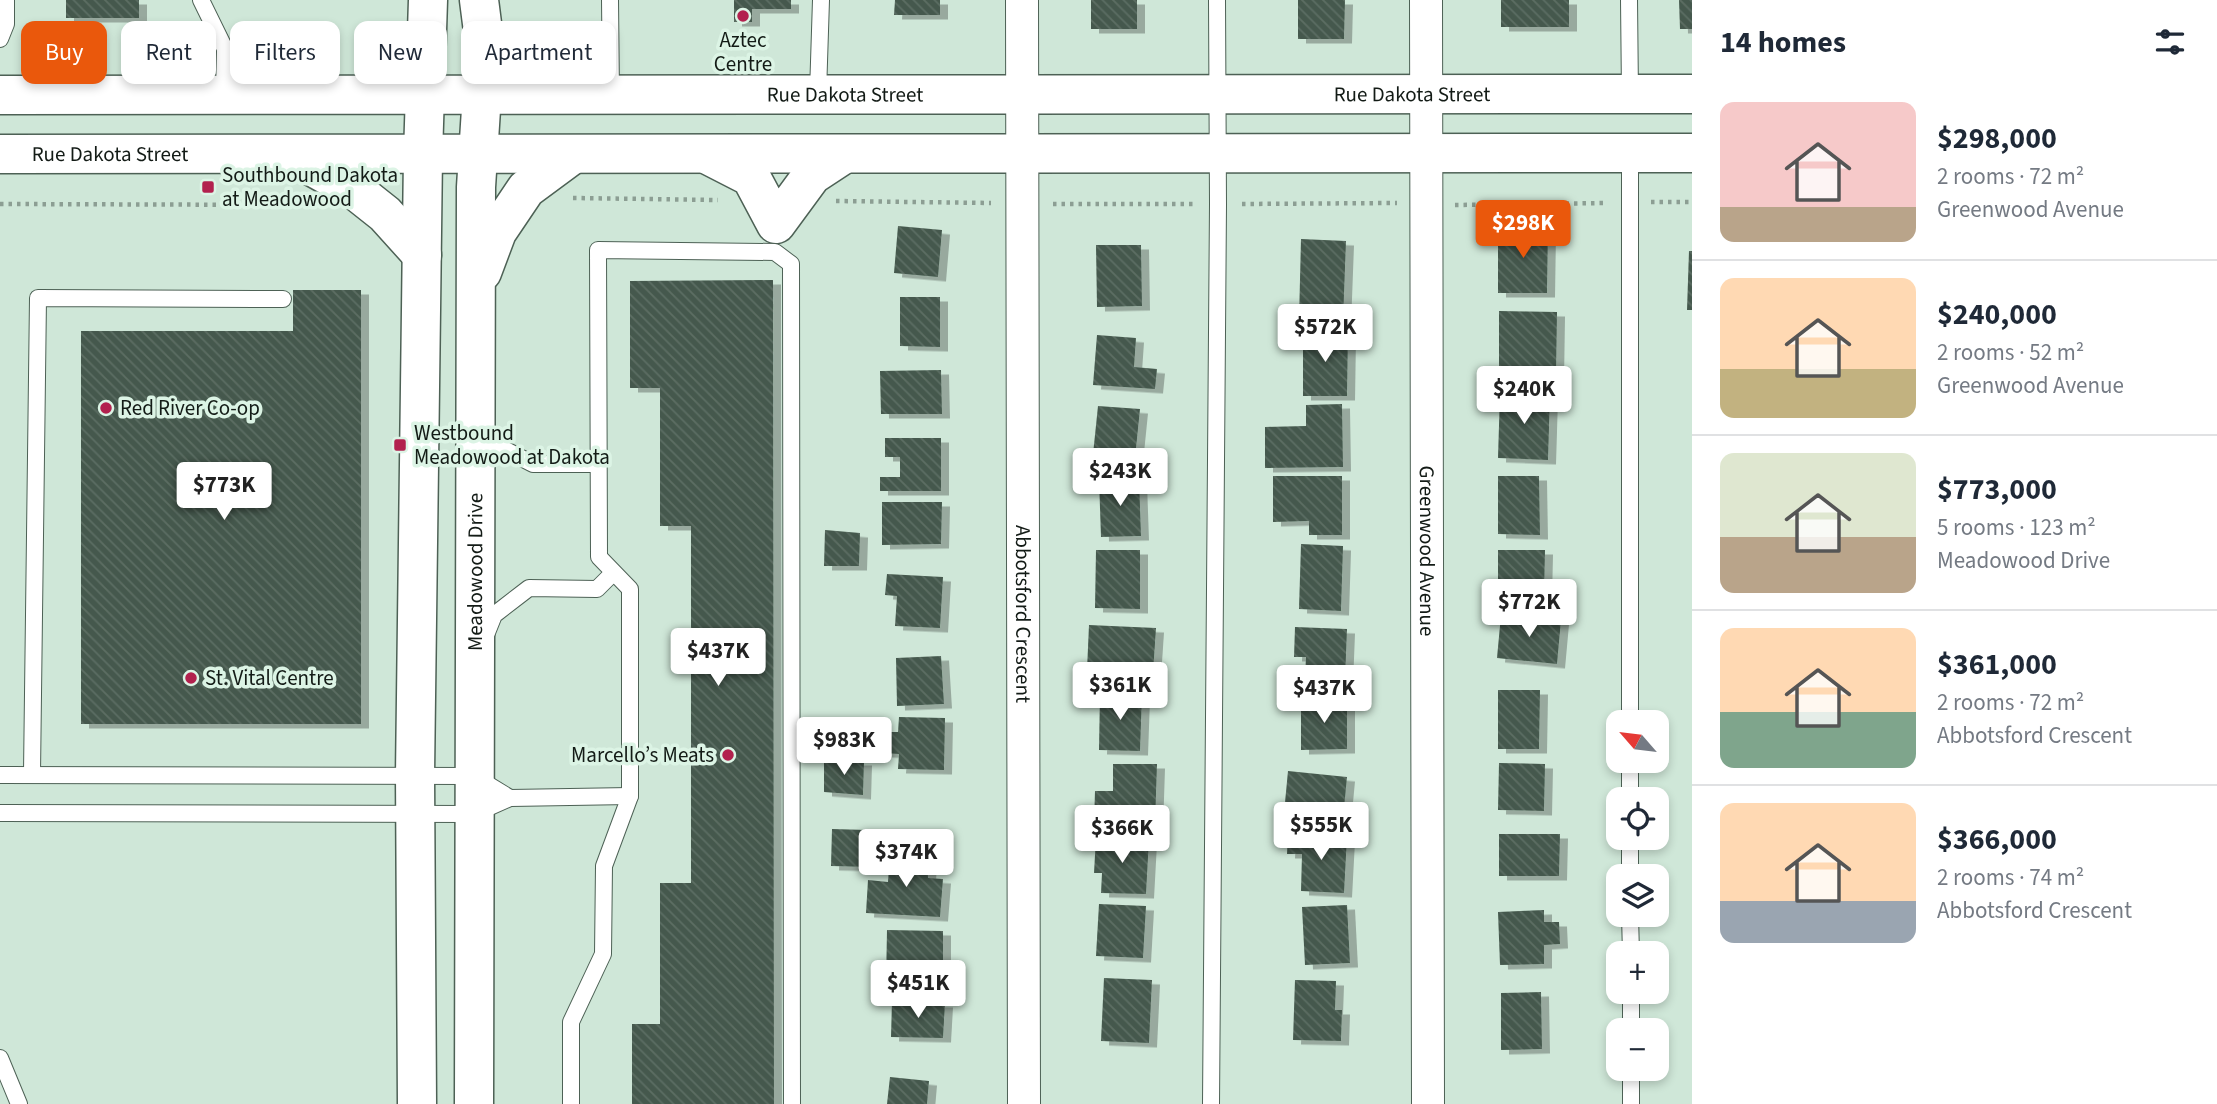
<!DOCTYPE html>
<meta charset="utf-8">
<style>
body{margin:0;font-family:"Source Sans 3",sans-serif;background:#f6f6f7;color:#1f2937;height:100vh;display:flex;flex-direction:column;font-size:26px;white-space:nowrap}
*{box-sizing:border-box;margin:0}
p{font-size:23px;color:#747a83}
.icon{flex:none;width:38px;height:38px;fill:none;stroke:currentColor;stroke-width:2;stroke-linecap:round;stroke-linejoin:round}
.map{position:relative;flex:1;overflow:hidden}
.panel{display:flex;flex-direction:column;background:#fff;width:525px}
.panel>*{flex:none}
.hud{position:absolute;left:21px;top:21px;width:665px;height:63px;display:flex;gap:14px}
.needle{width:46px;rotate:298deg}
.controls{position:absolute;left:1606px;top:710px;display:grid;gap:14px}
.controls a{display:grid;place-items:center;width:63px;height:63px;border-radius:14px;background:#fff;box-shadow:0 4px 10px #0003;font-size:35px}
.price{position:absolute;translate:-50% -60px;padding:0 16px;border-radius:7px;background:#fff;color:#222;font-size:23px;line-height:46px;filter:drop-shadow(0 2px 4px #0008)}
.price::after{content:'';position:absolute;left:50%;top:42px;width:21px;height:16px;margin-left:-10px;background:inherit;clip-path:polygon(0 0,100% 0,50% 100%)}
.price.selected{background:#ea580c;color:#fff}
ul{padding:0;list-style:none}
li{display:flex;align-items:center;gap:21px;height:175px;padding:0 28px}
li+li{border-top:2px solid #e0e1e3}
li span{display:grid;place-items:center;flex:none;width:196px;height:140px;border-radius:14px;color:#555}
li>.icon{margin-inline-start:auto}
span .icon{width:84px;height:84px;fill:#fffc;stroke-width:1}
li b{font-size:30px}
h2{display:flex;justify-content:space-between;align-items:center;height:84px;padding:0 28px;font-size:30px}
.pill{padding:0 24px;border-radius:14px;background:#fff;box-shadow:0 4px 10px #0003;font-size:24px;line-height:63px}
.pill.selected{background:#ea580c;color:#fff}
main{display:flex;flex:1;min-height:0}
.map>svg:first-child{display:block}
.building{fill:url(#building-back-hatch);filter:url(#shadow)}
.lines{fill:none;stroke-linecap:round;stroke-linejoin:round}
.lane-casing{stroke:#4d6155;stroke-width:18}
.street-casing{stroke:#4d6155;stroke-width:34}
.secondary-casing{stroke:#4d6155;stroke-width:41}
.path{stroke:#8c9e93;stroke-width:4.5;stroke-dasharray:3.5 5;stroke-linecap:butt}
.lane{stroke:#fff;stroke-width:16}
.street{stroke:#fff;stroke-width:32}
.secondary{stroke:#fff;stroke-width:38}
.poi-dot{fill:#b2214e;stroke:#dcf4e5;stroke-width:2.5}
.labels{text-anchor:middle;stroke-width:7;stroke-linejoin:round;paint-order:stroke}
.poi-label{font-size:21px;fill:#131b16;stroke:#dcf4e5;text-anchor:start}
.street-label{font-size:21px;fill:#131b16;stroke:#dcf4e5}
</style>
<main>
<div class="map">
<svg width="1692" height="1104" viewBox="0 0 1692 1104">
<defs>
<pattern id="building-back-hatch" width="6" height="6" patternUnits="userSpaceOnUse" patternTransform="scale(1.75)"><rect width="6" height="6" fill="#45594d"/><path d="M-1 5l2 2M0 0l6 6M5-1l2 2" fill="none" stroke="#5c6d63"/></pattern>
<filter id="shadow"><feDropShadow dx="8" dy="4.5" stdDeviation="0" flood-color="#0004"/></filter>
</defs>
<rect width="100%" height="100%" fill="#cfe7d8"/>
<g class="building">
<rect x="66" y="0" width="73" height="18"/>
<polygon points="734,0 791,0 791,9 752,9 752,22 734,22"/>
<polygon points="895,0 940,0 940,15 894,15"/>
<rect x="1091" y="0" width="46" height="29"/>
<polygon points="1298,0 1345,0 1344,39 1298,39"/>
<rect x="1501" y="0" width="68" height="27"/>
<polygon points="1679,0 1692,0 1692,29 1680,29"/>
<polygon points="898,226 942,230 938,277 894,273"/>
<polygon points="1498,228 1548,228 1547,293 1498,293"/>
<polygon points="1301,239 1346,241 1343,321 1299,320"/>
<polygon points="1096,245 1141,245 1142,306 1097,307"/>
<polygon points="1689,251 1692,251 1692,310 1687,310"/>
<polygon points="773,280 774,1104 632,1104 632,1024 660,1024 660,883 691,883 691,526 660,526 660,388 630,388 630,281"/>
<polygon points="293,290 361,290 361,724 81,724 81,331 293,331"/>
<polygon points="900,297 940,297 940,347 900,346"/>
<polygon points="1499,311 1557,312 1556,376 1499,376"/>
<polygon points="1303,333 1348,333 1347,396 1303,396"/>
<polygon points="1097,335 1136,338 1134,367 1157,369 1155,389 1093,385"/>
<polygon points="941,370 942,414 881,414 880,371"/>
<polygon points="1500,393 1550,394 1548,460 1498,458"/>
<polygon points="1342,404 1343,467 1265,468 1265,427 1306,426 1306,405"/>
<polygon points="1098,406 1140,409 1134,468 1092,464"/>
<polygon points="885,438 941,438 941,491 880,491 880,477 900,477 900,457 885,457"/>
<polygon points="1273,476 1342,476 1342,535 1309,535 1309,521 1273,522"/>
<polygon points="1498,476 1539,476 1540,535 1498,534"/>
<polygon points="1139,478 1141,536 1101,537 1099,479"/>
<polygon points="882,502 942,502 941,544 882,545"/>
<polygon points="825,530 860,533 859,566 824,566"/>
<polygon points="1301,544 1343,546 1341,611 1299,609"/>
<polygon points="1096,550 1140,550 1140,609 1095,608"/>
<polygon points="1498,550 1545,550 1544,596 1498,596"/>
<polygon points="887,574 943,577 940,628 895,626 897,596 885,595"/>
<polygon points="1501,615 1561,620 1557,664 1497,658"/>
<polygon points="1089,625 1156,628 1153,673 1087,670"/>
<polygon points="1295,627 1347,629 1345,680 1305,678 1306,657 1294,657"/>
<polygon points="941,656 944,704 897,706 896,658"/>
<polygon points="1498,690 1540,690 1539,749 1498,749"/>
<polygon points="1100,693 1142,694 1140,751 1099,750"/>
<polygon points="1347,701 1347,749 1301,750 1301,702"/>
<polygon points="899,717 945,718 944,770 898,769 899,754 884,753 884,732 898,732"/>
<polygon points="824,761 864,761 863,795 824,792"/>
<polygon points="1499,763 1545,764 1544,811 1498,810"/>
<polygon points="1113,764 1157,764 1155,825 1094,824 1095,791 1113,791"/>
<polygon points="1288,771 1347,777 1343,819 1284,813"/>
<polygon points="832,829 868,830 870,867 831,866"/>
<polygon points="1288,834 1347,837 1344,893 1301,891 1302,854 1287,854"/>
<polygon points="1499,834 1560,834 1559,876 1499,876"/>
<polygon points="1096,837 1149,839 1146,894 1101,893 1102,873 1094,873"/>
<polygon points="890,853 929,856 928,878 943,879 940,917 866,913 868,880 888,882"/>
<polygon points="1099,904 1146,906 1143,958 1096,956"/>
<polygon points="1347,905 1350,963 1305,965 1302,907"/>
<polygon points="1544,910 1544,922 1559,922 1560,944 1544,945 1544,964 1500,965 1498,912"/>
<polygon points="887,930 943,931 943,965 929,965 929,983 886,983"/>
<polygon points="1104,978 1152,980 1149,1043 1101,1041"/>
<polygon points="1295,980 1336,981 1335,1010 1342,1010 1341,1041 1293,1040"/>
<polygon points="1541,992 1542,1049 1501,1050 1501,993"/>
<polygon points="892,1001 945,1003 943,1038 891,1037"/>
<polygon points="890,1077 929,1081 927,1104 887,1104"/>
</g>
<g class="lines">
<g class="lane-casing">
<g id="lane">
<polyline points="201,0 225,49 224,94"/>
<polyline points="610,0 611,94"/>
<polyline points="1629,0 1630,94"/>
<polyline points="0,39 6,24 6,0"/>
<polyline points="818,93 821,0"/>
<polyline points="1630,153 1630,723"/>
<polyline points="483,427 492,443 533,464 599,464"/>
<polyline points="486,635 494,615 529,588 597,589 613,573"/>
<polyline points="1630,761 1630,800"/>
<polyline points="32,773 38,298 283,299"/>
<polyline points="0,775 474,776 510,798"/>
<polyline points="0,813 474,814 510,798 630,796"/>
<polyline points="1630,838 1630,877"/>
<polyline points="1630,915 1631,954"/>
<polyline points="1631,992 1631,1031"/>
<polyline points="0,1058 19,1104"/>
<polyline points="1631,1069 1631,1104"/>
<polyline points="571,1104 571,1022 603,954 604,866 630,796 630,589 599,557 598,250 775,252 791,264 792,1104"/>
<polyline points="1211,1104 1218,204 1217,0"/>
</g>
</g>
<g class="street-casing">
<g id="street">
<path id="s1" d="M1022,0L1024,1104"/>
<path id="s2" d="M1426,0L1428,1104"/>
</g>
</g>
<g class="secondary-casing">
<g id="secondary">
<path id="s3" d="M0,95L1692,94"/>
<path id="s4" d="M0,154L1692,153"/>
<polyline points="710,156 751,177 776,224 812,175 844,154"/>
<polyline points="295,157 356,191 385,214 422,255"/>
<polyline points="482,272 497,232 526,189 572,155"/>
<polyline points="417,1104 415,775 423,155 428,0"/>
<path id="s5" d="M474,1104L476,187L485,47L479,0"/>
</g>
</g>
<g class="path">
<polyline points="573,198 718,200"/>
<polyline points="836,201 991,203"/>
<polyline points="1651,202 1692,202"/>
<polyline points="0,204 307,205"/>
<polyline points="1053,204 1194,204"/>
<polyline points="1242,204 1397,203"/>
<polyline points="1455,205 1607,203"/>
</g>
<use href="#lane" class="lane"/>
<use href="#street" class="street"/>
<use href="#secondary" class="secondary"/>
</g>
<g class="poi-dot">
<circle cx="743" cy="16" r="7"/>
<rect x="201" y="180" width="14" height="14" rx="3.5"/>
<circle cx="106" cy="408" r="7"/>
<rect x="393" y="438" width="14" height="14" rx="3.5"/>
<circle cx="191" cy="678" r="7"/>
<circle cx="728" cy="755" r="7"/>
</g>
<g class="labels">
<g class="poi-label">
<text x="743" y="47" text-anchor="middle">Aztec<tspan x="743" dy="24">Centre</tspan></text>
<text x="222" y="182">Southbound Dakota<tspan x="222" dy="24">at Meadowood</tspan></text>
<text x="120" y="415">Red River Co-op</text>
<text x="414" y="440">Westbound<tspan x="414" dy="24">Meadowood at Dakota</tspan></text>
<text x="205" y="685">St. Vital Centre</text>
<text x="714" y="762" text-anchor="end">Marcello’s Meats</text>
</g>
<g class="street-label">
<text dy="7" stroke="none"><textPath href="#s3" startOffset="845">Rue Dakota Street</textPath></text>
<text dy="7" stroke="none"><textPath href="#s3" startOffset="1412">Rue Dakota Street</textPath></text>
<text dy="7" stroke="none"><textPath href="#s4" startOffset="110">Rue Dakota Street</textPath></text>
<text dy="7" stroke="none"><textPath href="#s2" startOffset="551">Greenwood Avenue</textPath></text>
<text dy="7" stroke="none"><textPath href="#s5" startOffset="532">Meadowood Drive</textPath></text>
<text dy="7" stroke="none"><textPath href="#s1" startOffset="614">Abbotsford Crescent</textPath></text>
</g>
</g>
</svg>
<div class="controls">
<a><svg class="needle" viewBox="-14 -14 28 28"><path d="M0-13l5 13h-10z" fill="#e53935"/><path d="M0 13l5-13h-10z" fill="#747a83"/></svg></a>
<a><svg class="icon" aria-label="locate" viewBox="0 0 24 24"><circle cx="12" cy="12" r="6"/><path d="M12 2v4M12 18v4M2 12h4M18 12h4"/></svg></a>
<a><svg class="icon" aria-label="layers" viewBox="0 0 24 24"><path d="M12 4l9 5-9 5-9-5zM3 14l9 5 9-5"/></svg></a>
<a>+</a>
<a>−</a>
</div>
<b class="price selected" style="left:1523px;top:260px">$298K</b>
<b class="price" style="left:1325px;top:364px">$572K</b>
<b class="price" style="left:1524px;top:426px">$240K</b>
<b class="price" style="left:1120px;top:508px">$243K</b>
<b class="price" style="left:224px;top:522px">$773K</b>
<b class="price" style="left:1529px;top:639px">$772K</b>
<b class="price" style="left:718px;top:688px">$437K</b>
<b class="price" style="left:1120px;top:722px">$361K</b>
<b class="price" style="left:1324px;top:725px">$437K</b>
<b class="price" style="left:844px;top:777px">$983K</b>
<b class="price" style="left:1321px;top:862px">$555K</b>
<b class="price" style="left:1122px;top:865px">$366K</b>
<b class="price" style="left:906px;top:889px">$374K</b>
<b class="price" style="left:918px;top:1020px">$451K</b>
<div class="hud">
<a class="pill selected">Buy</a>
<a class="pill">Rent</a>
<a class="pill">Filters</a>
<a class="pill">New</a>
<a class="pill">Apartment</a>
</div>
</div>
<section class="panel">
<h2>14 homes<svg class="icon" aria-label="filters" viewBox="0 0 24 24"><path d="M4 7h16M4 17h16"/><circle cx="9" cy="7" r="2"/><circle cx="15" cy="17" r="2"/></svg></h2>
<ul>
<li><span style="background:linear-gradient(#f6c9c9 75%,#b9a48a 0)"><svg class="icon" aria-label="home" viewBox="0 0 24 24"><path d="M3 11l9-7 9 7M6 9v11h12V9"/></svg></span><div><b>$298,000</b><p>2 rooms · 72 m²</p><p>Greenwood Avenue</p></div></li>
<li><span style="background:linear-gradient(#ffd9b3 65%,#c2b280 0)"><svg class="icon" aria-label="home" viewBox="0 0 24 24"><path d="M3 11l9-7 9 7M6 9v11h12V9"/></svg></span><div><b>$240,000</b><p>2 rooms · 52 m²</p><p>Greenwood Avenue</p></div></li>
<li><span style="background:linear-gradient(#dfe7d0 60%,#b9a48a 0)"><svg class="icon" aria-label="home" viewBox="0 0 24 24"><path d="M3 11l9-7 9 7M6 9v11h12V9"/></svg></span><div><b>$773,000</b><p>5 rooms · 123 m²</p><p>Meadowood Drive</p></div></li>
<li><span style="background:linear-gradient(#ffd9b3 60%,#7fa58c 0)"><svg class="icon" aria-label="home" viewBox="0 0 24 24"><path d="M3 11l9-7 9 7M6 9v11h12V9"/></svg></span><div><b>$361,000</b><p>2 rooms · 72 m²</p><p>Abbotsford Crescent</p></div></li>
<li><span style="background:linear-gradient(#ffd9b3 70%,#9aa5b1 0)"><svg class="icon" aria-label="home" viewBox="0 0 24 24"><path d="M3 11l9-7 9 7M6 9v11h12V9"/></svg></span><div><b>$366,000</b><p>2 rooms · 74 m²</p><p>Abbotsford Crescent</p></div></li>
</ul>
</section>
</main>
